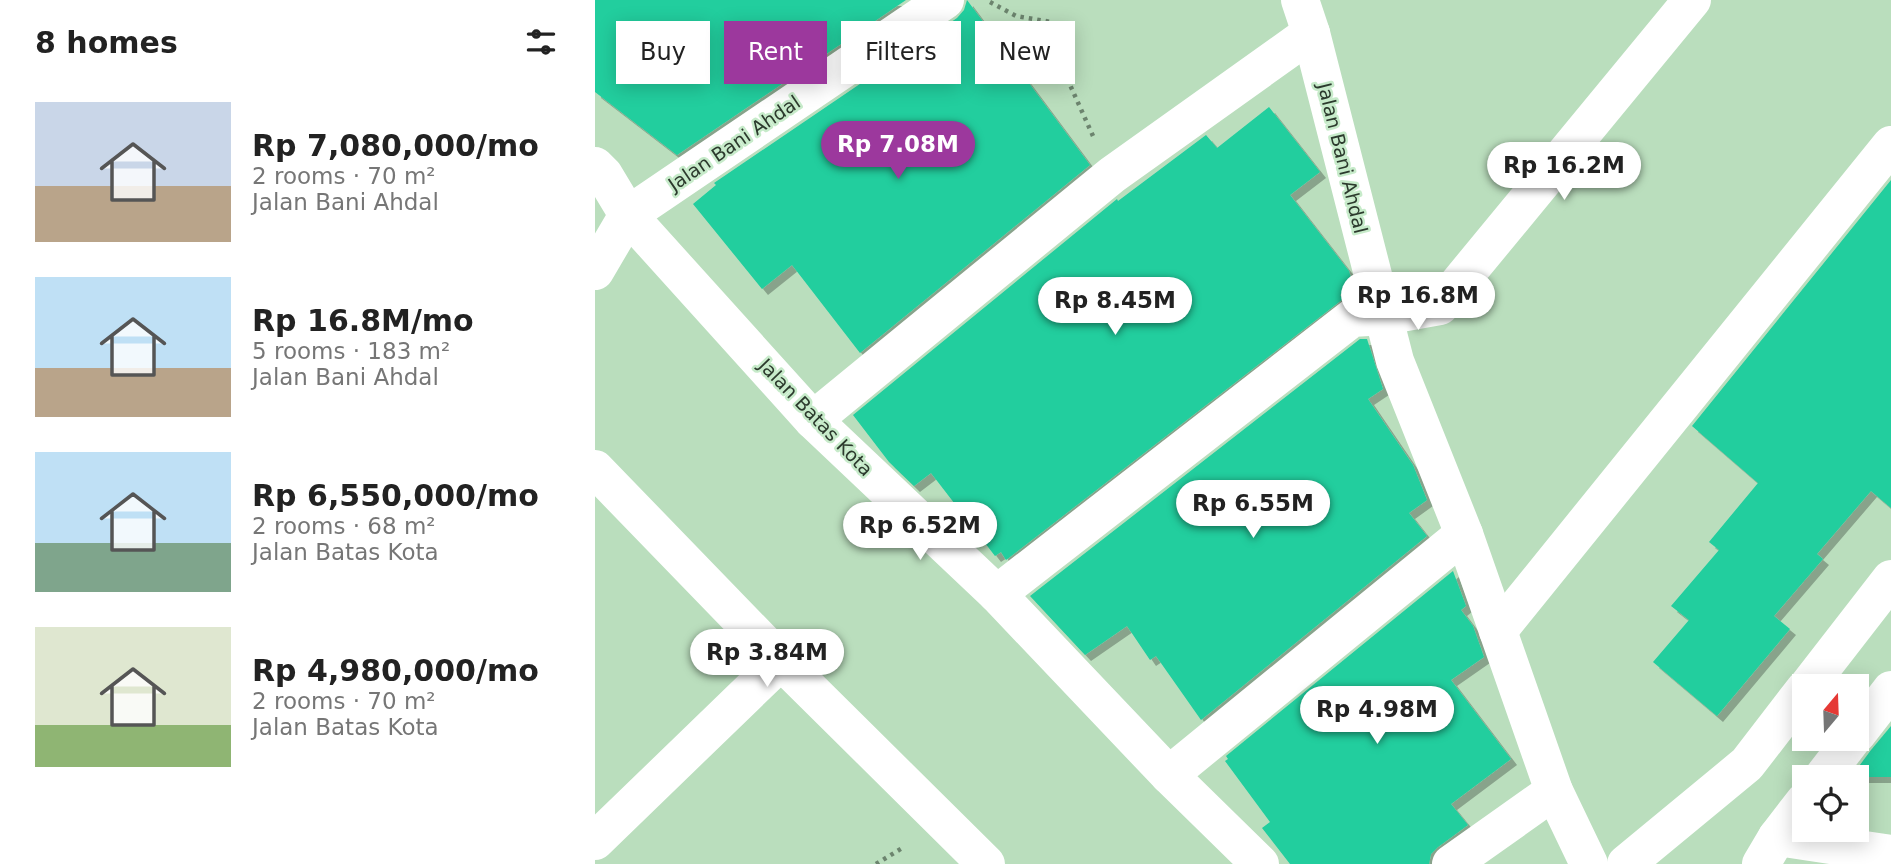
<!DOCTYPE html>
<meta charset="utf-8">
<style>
body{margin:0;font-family:"DejaVu Sans",sans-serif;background:#f2f2f2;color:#222;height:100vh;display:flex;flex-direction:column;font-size:26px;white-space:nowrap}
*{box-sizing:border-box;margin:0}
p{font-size:23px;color:#767676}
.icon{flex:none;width:38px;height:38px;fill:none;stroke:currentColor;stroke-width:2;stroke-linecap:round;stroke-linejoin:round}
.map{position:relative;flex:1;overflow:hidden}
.details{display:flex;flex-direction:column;background:#fff;width:595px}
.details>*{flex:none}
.hud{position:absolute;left:21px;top:21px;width:665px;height:63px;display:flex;gap:14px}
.needle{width:46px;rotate:19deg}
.fabs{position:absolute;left:1197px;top:674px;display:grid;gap:14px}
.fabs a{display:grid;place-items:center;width:77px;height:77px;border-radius:0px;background:#fff;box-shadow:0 4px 18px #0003;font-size:35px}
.price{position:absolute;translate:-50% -60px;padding:0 16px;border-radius:24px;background:#fff;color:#222;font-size:23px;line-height:46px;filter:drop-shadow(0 2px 4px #0008)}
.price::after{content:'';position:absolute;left:50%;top:42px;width:21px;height:16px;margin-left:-10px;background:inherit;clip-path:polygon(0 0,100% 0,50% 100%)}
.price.active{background:#9c389d;color:#fff}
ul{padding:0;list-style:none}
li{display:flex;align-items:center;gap:21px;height:175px;padding:0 35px}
li span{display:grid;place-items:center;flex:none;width:196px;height:140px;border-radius:0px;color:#555}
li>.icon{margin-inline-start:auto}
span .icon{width:84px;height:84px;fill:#fffc;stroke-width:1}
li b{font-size:30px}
h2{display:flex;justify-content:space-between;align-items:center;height:84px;padding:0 35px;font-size:30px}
.tag{padding:0 24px;border-radius:0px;background:#fff;box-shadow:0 4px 18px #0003;font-size:24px;line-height:63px}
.tag.active{background:#9c389d;color:#fff}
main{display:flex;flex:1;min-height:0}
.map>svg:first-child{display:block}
.building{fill:#20ce9e;filter:url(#shadow)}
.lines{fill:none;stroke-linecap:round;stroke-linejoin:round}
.path{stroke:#6c846e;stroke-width:4.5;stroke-dasharray:3.5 5;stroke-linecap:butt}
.minor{stroke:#fff;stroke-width:38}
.labels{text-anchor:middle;stroke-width:5;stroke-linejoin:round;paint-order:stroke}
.street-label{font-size:19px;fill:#2c3a2d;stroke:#c7ebca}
</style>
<main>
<section class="details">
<h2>8 homes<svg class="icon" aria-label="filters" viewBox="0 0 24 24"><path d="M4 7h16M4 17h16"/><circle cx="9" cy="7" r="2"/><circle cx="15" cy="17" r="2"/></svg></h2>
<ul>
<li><span style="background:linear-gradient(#c9d6e8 60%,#b9a48a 0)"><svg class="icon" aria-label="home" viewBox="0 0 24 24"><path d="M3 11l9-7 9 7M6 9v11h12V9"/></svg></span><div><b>Rp 7,080,000/mo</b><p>2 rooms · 70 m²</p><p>Jalan Bani Ahdal</p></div></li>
<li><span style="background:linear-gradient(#bfe0f5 65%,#b9a48a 0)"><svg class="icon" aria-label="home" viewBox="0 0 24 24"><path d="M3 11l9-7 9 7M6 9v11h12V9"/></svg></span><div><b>Rp 16.8M/mo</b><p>5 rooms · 183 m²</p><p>Jalan Bani Ahdal</p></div></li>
<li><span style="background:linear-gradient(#bfe0f5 65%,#7fa58c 0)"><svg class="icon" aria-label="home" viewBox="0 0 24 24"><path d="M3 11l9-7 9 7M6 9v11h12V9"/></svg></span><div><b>Rp 6,550,000/mo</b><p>2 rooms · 68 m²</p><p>Jalan Batas Kota</p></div></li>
<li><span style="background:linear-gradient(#dfe7d0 70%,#8fb573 0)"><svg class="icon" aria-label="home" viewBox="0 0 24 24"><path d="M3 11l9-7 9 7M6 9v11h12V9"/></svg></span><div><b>Rp 4,980,000/mo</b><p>2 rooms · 70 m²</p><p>Jalan Batas Kota</p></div></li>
</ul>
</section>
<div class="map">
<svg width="1296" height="864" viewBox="0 0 1296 864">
<defs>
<filter id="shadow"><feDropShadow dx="6" dy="6" stdDeviation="0" flood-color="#0004"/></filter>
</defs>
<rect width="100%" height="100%" fill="#badebd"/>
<g class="building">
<polygon points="0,0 311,0 82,155 0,92"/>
<polygon points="372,0 495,165 265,353 197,265 167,289 98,204 121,185 119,183 362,18 369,10"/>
<polygon points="674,107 725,172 695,195 754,271 758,285 745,295 748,299 411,560 406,552 400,556 336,473 319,486 294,462 258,415 522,199 523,201 611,135 622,148"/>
<polygon points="1296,180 1296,508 1276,491 1222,554 1228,559 1179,616 1195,629 1122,716 1058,662 1094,620 1076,606 1124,550 1114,542 1163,483 1097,426"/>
<polygon points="765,339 772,339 788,389 773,399 818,465 832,500 814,513 832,536 606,720 561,656 555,660 532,626 490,655 435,596"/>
<polygon points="858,571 871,606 866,610 878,626 889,657 856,680 916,759 856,804 873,825 843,847 836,854 834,864 695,864 667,828 675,822 630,761 633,759 631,756"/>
<polygon points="1296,726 1296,777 1256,777 1276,750"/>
</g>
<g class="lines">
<g class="path">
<polyline points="395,2 421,16 456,22 474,49 471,76 498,136"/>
<polyline points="281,864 309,847"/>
</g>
<g class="minor">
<polyline points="705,0 716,33 800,361 869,534 959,791 994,864"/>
<polyline points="0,166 9,175 33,215 218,420 402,594 574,775 665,864"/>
<polyline points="0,271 33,215 350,0"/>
<polyline points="218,420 517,175 716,33"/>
<polyline points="0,469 186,661 391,864"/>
<polyline points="402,594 757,318 789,316 845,306 1097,0"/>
<polyline points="903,631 1296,145"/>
<polyline points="1213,686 1296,579"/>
<polyline points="1262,734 1296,690"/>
<polyline points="574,775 869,534"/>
<polyline points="1228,777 1258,738"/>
<polyline points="1182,837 1296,854"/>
<polyline points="0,841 186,661"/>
<polyline points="856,864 959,791"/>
<polyline points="1031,864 1152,764 1209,690"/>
<polyline points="1166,864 1182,837 1209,802"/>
</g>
</g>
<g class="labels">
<g class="street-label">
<text transform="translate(139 143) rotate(-34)" y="7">Jalan Bani Ahdal</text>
<text transform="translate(748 158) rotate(76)" y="7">Jalan Bani Ahdal</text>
<text transform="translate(221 417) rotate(46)" y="7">Jalan Batas Kota</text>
</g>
</g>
</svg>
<div class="fabs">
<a><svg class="needle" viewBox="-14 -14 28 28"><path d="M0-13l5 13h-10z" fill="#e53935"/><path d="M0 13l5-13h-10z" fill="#767676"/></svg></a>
<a><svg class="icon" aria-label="locate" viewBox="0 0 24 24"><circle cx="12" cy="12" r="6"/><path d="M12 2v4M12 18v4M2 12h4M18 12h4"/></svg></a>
</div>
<b class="price active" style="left:303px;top:181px">Rp 7.08M</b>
<b class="price" style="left:969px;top:202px">Rp 16.2M</b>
<b class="price" style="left:823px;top:332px">Rp 16.8M</b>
<b class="price" style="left:520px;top:337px">Rp 8.45M</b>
<b class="price" style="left:658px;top:540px">Rp 6.55M</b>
<b class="price" style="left:325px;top:562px">Rp 6.52M</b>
<b class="price" style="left:172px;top:689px">Rp 3.84M</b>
<b class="price" style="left:782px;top:746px">Rp 4.98M</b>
<div class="hud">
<a class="tag">Buy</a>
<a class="tag active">Rent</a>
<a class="tag">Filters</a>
<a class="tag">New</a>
</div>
</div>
</main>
